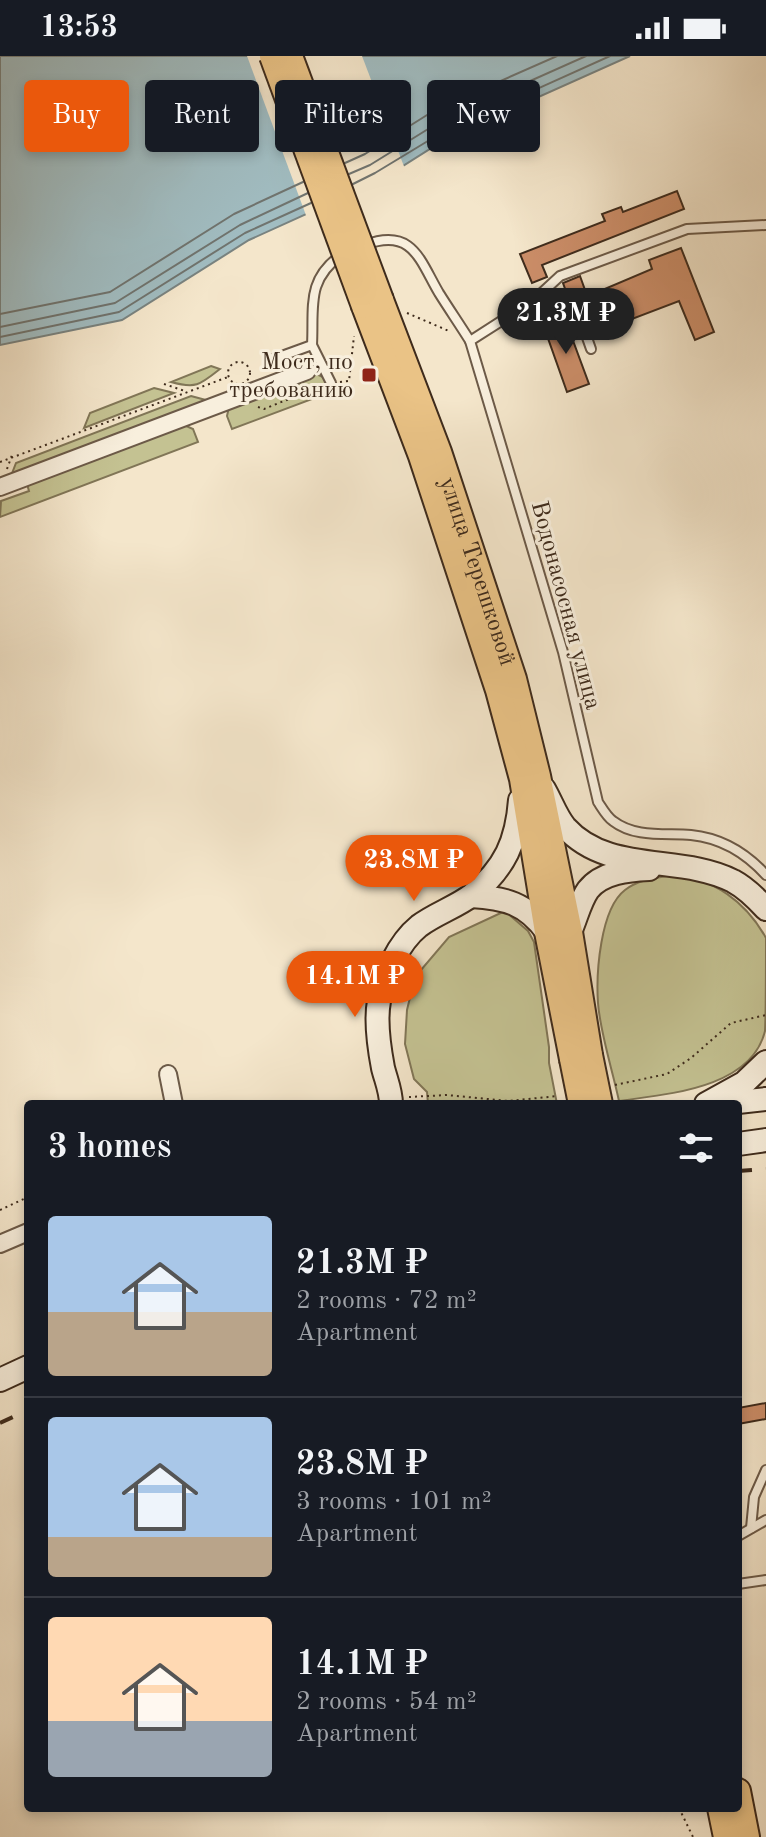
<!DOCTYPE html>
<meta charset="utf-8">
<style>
body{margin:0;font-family:"Old Standard TT",serif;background:#242831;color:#f1f3f6;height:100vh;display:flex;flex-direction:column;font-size:30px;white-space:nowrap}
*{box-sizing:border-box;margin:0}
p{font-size:26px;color:#9ea1a6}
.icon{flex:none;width:44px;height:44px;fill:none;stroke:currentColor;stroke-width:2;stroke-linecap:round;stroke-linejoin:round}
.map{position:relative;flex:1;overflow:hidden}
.drawer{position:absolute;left:24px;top:1044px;width:718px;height:712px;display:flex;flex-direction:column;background:#171b24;border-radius:8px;box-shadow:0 4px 12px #0003}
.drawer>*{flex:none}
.top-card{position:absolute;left:24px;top:24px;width:718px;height:72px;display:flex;gap:16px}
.price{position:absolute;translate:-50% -68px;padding:0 18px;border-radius:28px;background:#ea580c;color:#fff;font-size:26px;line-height:52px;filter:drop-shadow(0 2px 4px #0008)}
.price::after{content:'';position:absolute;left:50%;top:48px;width:24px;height:18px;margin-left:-12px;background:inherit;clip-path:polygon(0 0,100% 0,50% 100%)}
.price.on{background:#222;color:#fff}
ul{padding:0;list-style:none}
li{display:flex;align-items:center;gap:24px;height:200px;padding:0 24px}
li+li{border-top:2px solid #363941}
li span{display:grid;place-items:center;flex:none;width:224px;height:160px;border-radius:8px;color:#555}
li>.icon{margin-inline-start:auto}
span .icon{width:96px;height:96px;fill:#fffc;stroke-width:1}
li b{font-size:34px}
h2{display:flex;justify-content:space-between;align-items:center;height:96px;padding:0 24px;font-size:34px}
.chip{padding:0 28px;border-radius:8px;background:#171b24;box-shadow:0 4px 12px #0003;font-size:28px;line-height:72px}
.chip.on{background:#ea580c;color:#fff}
.status{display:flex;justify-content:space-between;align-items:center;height:56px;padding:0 40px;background:#171b24;direction:ltr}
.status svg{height:22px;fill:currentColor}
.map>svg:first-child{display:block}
.green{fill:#c4c292;stroke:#817657;stroke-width:2}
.water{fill:#a1bdc2;stroke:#798380;stroke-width:2}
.pier{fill:#f4e6cb}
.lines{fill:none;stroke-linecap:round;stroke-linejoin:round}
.shore{stroke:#70746f;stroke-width:2}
.building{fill:#cb8d68;stroke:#3e2b1c;stroke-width:2}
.service-casing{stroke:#6c5a48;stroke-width:12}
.minor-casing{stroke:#6c5a48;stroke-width:20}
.secondary-casing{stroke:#3e2b1c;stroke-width:26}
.primary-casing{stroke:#3e2b1c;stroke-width:28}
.path{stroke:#3e2b1c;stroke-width:2;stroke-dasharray:2 4;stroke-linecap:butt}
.service{stroke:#f8efdd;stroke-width:8}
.minor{stroke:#f8efdd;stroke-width:16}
.secondary{stroke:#f8efdd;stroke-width:22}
.primary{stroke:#eac386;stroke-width:24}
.rail{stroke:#3e2b1c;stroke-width:4;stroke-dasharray:14 14;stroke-linecap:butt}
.primary-bridge-casing{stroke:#3e2b1c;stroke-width:28;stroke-linecap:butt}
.primary-bridge{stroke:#eac386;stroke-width:24}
.poi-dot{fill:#8f2418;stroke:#f8efdd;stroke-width:3}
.labels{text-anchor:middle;stroke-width:6;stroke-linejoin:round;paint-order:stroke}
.poi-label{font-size:24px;fill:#3e2b1c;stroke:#f8efdd;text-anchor:end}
.street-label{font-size:24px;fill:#3e2b1c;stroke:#f8efdd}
</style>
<div class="status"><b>13:53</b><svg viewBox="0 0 49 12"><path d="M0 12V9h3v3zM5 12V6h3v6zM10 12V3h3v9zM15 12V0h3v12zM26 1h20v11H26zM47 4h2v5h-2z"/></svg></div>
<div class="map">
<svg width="766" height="1781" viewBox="0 0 766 1781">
<rect width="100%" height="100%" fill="#f4e6cb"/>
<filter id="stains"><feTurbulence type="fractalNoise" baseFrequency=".0025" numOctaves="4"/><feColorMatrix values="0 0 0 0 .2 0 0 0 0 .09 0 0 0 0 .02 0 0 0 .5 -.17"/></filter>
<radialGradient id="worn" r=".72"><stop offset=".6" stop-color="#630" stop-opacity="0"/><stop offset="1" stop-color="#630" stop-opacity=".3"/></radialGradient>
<g class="green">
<path d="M211,310L220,313C200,329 196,333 171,326Z"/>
<polygon points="314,317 323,321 329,333 328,337 232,373 227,360 229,351"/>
<polygon points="154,332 174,337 84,372 90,357"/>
<polygon points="191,340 213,346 11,420 16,407"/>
<polygon points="184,369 193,373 198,386 0,461 1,445 29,435 27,428"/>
<path d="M672,819C714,822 746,846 766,882C766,905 766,955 765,975C751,1033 666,1038 619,1045C613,1016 600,976 598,947C596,918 600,853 625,834C638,824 655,822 672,819Z"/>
<polygon points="505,855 528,875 534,886 549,991 549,1007 557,1048 428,1048 427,1036 414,1023 405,988 407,954 415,921 449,881"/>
</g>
<polygon class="water" points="0,0 630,0 449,81 379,125 249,184 122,264 0,289"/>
<polygon class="pier" points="247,0 362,0 405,113 380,128 307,162"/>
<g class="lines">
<g class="shore">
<polyline points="345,107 365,98 435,54 557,0"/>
<polyline points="349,118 370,109 441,65 586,0"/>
<polyline points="353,128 375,117 446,74 610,0"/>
<polyline points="0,258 110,236 234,158 303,126"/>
<polyline points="0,271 115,247 240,169 308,137"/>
<polyline points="0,281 119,256 245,177 311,147"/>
</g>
</g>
<g class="building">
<polygon points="677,135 684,153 542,209 547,221 532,227 520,198 605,165 602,158 621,151 623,156"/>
<polygon points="681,192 714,276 695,284 679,245 629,264 630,268 596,281 581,243 652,213 649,204"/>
<polygon points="580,220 585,234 568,241 563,227"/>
<polygon points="565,263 589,328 567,336 544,271"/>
<polygon points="766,1347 766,1363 738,1368 738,1352"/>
</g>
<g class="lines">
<g class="service-casing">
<g id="service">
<path d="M766,169L687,173L560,220L534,244L470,285L563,596L598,746C602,752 607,761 613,765C635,782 665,777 691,779C721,782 746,797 766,819"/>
<path d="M365,189C413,171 420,205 439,237C449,253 460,269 470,285"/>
<polyline points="534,244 563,250 579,259 591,293"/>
<polyline points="312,289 331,327"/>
<path d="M268,305L312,289C314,251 306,224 341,199"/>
<polyline points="751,1472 754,1441 766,1414"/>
<polyline points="738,1480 766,1464"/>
<polyline points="738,1528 766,1524"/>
</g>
</g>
<g class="minor-casing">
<g id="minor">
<polyline points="0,431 307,315"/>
<polyline points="168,1018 174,1048"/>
<polyline points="0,1188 28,1176"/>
</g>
</g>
<g class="secondary-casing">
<g id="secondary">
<path d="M544,733C551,745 556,760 565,771C608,819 680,798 733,825C746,832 757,843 766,853"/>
<path d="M471,840C505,842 526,847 547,876"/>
<path d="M570,876C576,863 580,845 588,834C602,816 629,814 649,813"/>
<path d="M391,1048C391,1035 386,1024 383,1012C379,991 375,966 379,945C384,919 398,887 419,870C435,858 456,851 472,839C505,812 517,785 520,744"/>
<polyline points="706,1048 744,1027 766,1006"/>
<polyline points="720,1048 766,1043"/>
<polyline points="738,1088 766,1084"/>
<polyline points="0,1324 28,1311"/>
</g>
</g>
<g class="primary-casing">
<g id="primary">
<path id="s1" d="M381,244L439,396L514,623L538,720L570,876L590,999"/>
<polyline points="364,250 421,400 498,634 522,723 547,876 572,1003"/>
<polyline points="738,1735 747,1781"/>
<polyline points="720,1752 726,1781"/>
</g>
</g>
<g class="path">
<polyline points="407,257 449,275"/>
<circle cx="239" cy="317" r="11"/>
<polyline points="340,326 349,325 354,280"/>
<polyline points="164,328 185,335"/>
<polyline points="258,351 264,353 319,331"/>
<polyline points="0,406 228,321"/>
<polyline points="7,413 12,399"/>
<polyline points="615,1029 667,1018 691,1002 731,967 766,959"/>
<polyline points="409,1041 447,1039 508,1045 558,1040"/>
<polyline points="363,1048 374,1045"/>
<polyline points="0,1154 28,1141"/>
<polyline points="679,1752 693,1781"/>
</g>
<use href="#service" class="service"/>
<use href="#minor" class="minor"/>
<use href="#secondary" class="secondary"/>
<use href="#primary" class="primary"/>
<g class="rail">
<polyline points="738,1115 766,1113"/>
<polyline points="0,1367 28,1354"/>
</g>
<g class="primary-bridge-casing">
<g id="primary-bridge">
<polyline points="272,0 364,250"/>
<polyline points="290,0 381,244"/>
<polyline points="590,999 600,1048"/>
<polyline points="572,1003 581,1048"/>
</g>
</g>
<use href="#primary-bridge" class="primary-bridge"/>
</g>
<rect class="poi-dot" x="361" y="311" width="16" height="16" rx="4"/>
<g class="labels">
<g class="poi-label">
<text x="353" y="313">Мост, по<tspan x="353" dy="28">требованию</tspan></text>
</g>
<g class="street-label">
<text dy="8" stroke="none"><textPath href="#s1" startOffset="288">улица Терешковой</textPath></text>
<text transform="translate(567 549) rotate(75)" y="8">Водонасосная улица</text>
</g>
</g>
<rect width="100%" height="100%" filter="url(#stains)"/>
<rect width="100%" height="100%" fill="url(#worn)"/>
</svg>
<b class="price on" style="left:566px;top:300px">21.3M ₽</b>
<b class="price" style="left:414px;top:847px">23.8M ₽</b>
<b class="price" style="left:355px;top:963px">14.1M ₽</b>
<div class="top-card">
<a class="chip on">Buy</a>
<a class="chip">Rent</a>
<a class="chip">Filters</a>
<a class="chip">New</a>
</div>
<section class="drawer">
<h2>3 homes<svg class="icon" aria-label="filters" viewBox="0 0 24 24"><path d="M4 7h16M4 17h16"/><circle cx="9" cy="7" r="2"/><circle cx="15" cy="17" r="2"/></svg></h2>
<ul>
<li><span style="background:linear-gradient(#a9c7e8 60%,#b9a48a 0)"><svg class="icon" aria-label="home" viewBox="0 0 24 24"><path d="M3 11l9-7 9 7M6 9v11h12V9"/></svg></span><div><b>21.3M ₽</b><p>2 rooms · 72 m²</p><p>Apartment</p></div></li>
<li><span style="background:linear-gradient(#a9c7e8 75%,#b9a48a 0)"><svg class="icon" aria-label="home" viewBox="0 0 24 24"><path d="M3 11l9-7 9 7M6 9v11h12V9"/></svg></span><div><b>23.8M ₽</b><p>3 rooms · 101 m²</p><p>Apartment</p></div></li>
<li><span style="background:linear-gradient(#ffd9b3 65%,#9aa5b1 0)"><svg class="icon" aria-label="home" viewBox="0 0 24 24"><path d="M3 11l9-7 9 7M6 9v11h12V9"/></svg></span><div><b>14.1M ₽</b><p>2 rooms · 54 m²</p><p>Apartment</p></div></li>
</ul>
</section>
</div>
